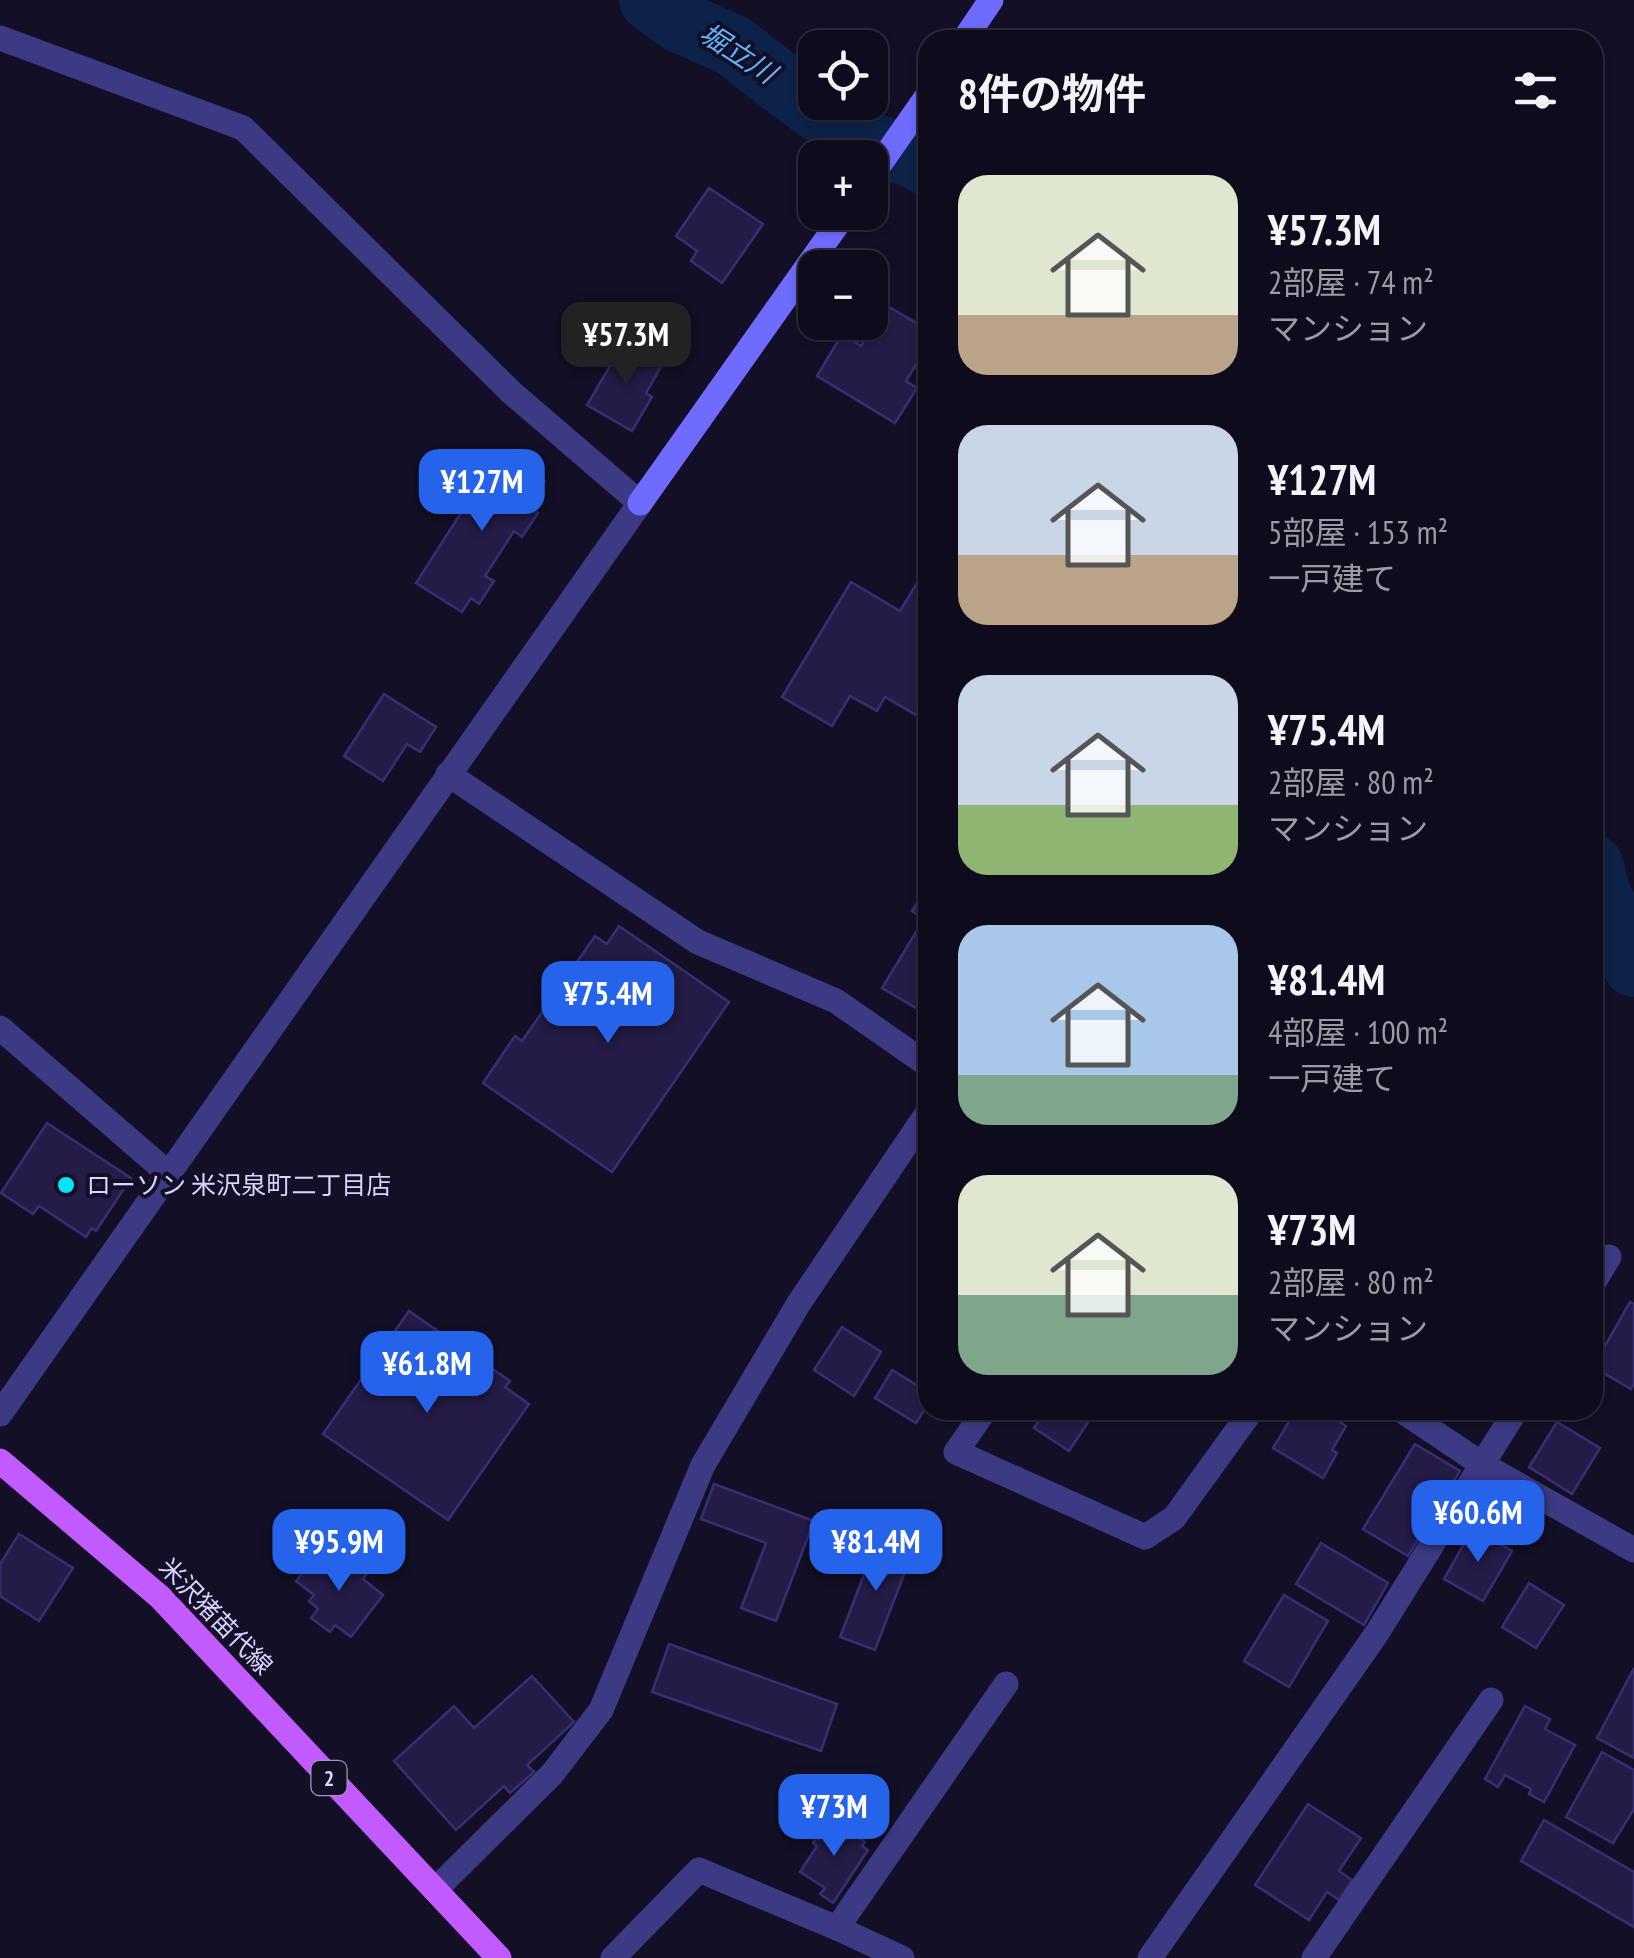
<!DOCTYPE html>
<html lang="ja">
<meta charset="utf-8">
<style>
body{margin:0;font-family:"PT Sans Narrow","Noto Sans JP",sans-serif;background:#1c1929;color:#f1f3f6;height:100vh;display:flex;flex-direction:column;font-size:38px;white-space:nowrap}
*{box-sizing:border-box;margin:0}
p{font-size:32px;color:#9b9ba3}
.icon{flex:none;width:55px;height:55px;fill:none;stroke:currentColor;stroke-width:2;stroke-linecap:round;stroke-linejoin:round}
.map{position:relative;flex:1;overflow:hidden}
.drawer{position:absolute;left:918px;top:30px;width:685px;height:1390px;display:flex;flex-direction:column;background:#0e0b1c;border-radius:30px;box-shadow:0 2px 8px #0004,0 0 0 2px #2e2b3b}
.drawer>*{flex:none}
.buttons{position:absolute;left:798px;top:30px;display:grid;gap:20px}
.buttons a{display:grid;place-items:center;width:90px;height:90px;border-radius:20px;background:#0e0b1c;box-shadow:0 2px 8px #0004,0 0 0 2px #2e2b3b;font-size:50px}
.price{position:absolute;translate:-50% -85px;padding:0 22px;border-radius:20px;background:#2563eb;color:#fff;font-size:32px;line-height:65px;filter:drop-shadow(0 2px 5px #0008)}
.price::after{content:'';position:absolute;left:50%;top:60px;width:30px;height:22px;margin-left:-15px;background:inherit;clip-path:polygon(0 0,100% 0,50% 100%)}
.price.on{background:#222;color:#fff}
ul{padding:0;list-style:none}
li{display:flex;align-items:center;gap:30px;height:250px;padding:0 40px}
li span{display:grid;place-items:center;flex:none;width:280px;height:200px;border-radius:30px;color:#555}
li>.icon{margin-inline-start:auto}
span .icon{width:120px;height:120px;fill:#fffc;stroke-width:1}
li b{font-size:42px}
h2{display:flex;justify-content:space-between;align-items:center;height:120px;padding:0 40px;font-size:42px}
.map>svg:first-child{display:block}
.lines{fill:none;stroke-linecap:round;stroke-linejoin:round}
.river{stroke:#0c2248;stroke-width:62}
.building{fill:#241b47;stroke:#3b2d73;stroke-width:2.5}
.street{stroke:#3d3a85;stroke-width:25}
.secondary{stroke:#6f6bff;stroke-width:25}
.primary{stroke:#c25bff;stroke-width:25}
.poi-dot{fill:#00e5ff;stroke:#130f26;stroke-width:4}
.labels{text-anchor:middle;stroke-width:8;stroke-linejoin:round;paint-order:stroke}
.shield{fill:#130f26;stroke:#9e99be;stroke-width:2.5}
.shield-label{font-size:22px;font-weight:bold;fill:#d9d4ff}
.poi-label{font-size:25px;fill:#d9d4ff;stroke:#130f26;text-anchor:start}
.street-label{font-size:25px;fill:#d9d4ff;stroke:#130f26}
.water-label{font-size:28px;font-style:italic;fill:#62b6ff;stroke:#130f26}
</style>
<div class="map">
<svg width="1634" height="1958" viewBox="0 0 1634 1958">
<rect width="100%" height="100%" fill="#130f26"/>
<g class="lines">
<g class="river">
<polyline points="650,0 680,22 734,46 794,93 860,140 913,157 928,165"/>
<polyline points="1592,865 1600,894 1634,966"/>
</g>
</g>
<g class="building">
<polygon points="709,188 763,224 722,283 691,261 697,251 676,236"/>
<polygon points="886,305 928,330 928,345 906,381 917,388 895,423 817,376 842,334 861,346"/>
<polygon points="624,342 662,365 646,393 652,397 632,431 587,405"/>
<polygon points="500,452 545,481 528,507 538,513 522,537 514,531 485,576 494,581 479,604 471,598 462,612 416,583"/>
<polygon points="928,565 928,722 885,697 877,711 850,696 832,726 782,697 851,582 900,611"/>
<polygon points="384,694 436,727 420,752 407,744 383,781 344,756"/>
<polygon points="928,886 928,1015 882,988 924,919 912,911"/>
<polygon points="619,926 729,1002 612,1172 483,1083 515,1036 522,1041 595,936 607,944"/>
<polygon points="47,1123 131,1178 96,1231 92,1228 86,1237 39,1206 33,1214 1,1193"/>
<polygon points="1630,1302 1634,1304 1634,1383 1631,1389 1593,1367"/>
<polygon points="409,1311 510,1381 505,1387 529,1404 448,1520 323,1434"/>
<polygon points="842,1327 881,1352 854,1396 814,1370"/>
<polygon points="892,1370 928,1392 928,1404 916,1423 875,1398"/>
<polygon points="1046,1410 1096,1410 1069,1451 1034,1428"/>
<polygon points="1296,1410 1342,1411 1336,1420 1346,1426 1332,1450 1337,1453 1323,1478 1273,1448"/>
<polygon points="1557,1422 1600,1448 1572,1494 1529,1467"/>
<polygon points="1415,1444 1460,1471 1408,1556 1363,1529"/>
<polygon points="714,1484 814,1521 776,1621 741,1608 766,1543 701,1519"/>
<polygon points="1473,1528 1512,1551 1483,1601 1444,1579"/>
<polygon points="19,1534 73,1568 39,1621 0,1596 0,1564"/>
<polygon points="878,1538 913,1551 875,1650 840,1637"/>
<polygon points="1321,1543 1388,1583 1364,1625 1296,1584"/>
<polygon points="316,1556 328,1565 335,1556 348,1566 352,1561 367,1573 363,1579 383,1595 351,1637 335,1625 330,1632 311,1618 318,1609 309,1601 314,1595 296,1581"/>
<polygon points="1529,1583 1564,1605 1536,1648 1502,1627"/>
<polygon points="1284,1595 1328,1621 1289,1687 1244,1661"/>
<polygon points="669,1644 837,1704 821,1751 652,1692"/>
<polygon points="1634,1668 1634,1758 1597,1738"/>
<polygon points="532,1676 574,1722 527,1765 534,1772 510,1793 504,1786 456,1830 394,1761 454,1706 474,1728"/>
<polygon points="1525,1706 1550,1719 1545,1729 1575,1745 1544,1802 1529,1794 1531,1789 1505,1775 1498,1787 1485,1779"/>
<polygon points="1602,1752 1634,1770 1634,1809 1613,1843 1566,1817"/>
<polygon points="1308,1804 1361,1838 1339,1871 1352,1880 1339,1900 1327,1892 1309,1920 1255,1885"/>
<polygon points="830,1818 865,1842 862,1846 868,1850 833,1903 820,1894 825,1888 800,1872 817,1846 813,1843"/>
<polygon points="1544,1820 1634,1872 1634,1927 1521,1861"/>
</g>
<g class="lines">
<g class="street">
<polyline points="0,38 243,128 512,393 640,503 0,1414"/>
<polyline points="448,774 698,942 836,1001 928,1065"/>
<polyline points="0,1028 170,1175"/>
<polyline points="1592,1285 1609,1257"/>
<polyline points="985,1410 956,1452 1145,1537 1174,1518 1252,1410"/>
<polyline points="1401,1410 1483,1465 1634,1550"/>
<polyline points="435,1890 552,1774 601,1710 703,1465 799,1303 928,1112"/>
<polyline points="613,1958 699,1870 837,1928"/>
<polyline points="902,1958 837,1928 1006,1684"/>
<polyline points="1150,1958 1377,1633 1516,1410"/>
<polyline points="1314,1958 1491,1700"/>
</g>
<g class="secondary">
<polyline points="964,40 991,0"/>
<polyline points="870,178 928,95"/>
<polyline points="640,503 846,212"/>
</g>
<polyline class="primary" points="0,1461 160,1597 499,1958"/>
</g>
<circle class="poi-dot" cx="66" cy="1185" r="10"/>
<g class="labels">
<rect class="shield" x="311.5" y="1761" width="35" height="34" rx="8"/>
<g class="shield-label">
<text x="329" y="1786">2</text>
</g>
<g class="poi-label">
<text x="86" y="1194">ローソン 米沢泉町二丁目店</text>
</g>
<g class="street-label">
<text transform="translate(216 1616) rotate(46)" y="9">米沢猪苗代線</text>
</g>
<g class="water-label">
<text transform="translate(738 53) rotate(33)" y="10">堀立川</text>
</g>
</g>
</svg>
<div class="buttons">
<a><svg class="icon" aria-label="locate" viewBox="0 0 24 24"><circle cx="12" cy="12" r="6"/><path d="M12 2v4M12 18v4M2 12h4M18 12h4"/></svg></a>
<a>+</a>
<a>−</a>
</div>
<b class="price on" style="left:626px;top:387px">¥57.3M</b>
<b class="price" style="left:482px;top:534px">¥127M</b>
<b class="price" style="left:608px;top:1046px">¥75.4M</b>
<b class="price" style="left:427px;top:1416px">¥61.8M</b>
<b class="price" style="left:1478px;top:1565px">¥60.6M</b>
<b class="price" style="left:339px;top:1594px">¥95.9M</b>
<b class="price" style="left:876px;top:1594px">¥81.4M</b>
<b class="price" style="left:834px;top:1859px">¥73M</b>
<section class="drawer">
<h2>8件の物件<svg class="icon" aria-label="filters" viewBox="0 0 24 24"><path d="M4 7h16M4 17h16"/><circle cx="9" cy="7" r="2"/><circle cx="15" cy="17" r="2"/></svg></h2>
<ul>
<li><span style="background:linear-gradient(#dfe7d0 70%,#b9a48a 0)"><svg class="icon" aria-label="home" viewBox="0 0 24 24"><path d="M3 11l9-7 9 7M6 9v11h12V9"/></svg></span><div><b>¥57.3M</b><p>2部屋 · 74 m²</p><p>マンション</p></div></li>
<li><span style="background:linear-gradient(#c9d6e8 65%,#b9a48a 0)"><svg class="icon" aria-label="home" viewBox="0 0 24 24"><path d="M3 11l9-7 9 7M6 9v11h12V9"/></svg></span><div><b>¥127M</b><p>5部屋 · 153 m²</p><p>一戸建て</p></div></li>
<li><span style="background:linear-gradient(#c9d6e8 65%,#8fb573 0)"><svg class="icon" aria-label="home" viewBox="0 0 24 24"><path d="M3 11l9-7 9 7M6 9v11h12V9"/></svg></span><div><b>¥75.4M</b><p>2部屋 · 80 m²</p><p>マンション</p></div></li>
<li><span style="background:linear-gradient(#a9c7e8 75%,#7fa58c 0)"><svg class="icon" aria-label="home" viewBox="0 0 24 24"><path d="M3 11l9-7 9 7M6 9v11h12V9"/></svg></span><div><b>¥81.4M</b><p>4部屋 · 100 m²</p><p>一戸建て</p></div></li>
<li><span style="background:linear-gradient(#dfe7d0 60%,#7fa58c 0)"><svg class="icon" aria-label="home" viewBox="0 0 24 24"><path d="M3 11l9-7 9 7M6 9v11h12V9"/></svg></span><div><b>¥73M</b><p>2部屋 · 80 m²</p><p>マンション</p></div></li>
</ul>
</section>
</div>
